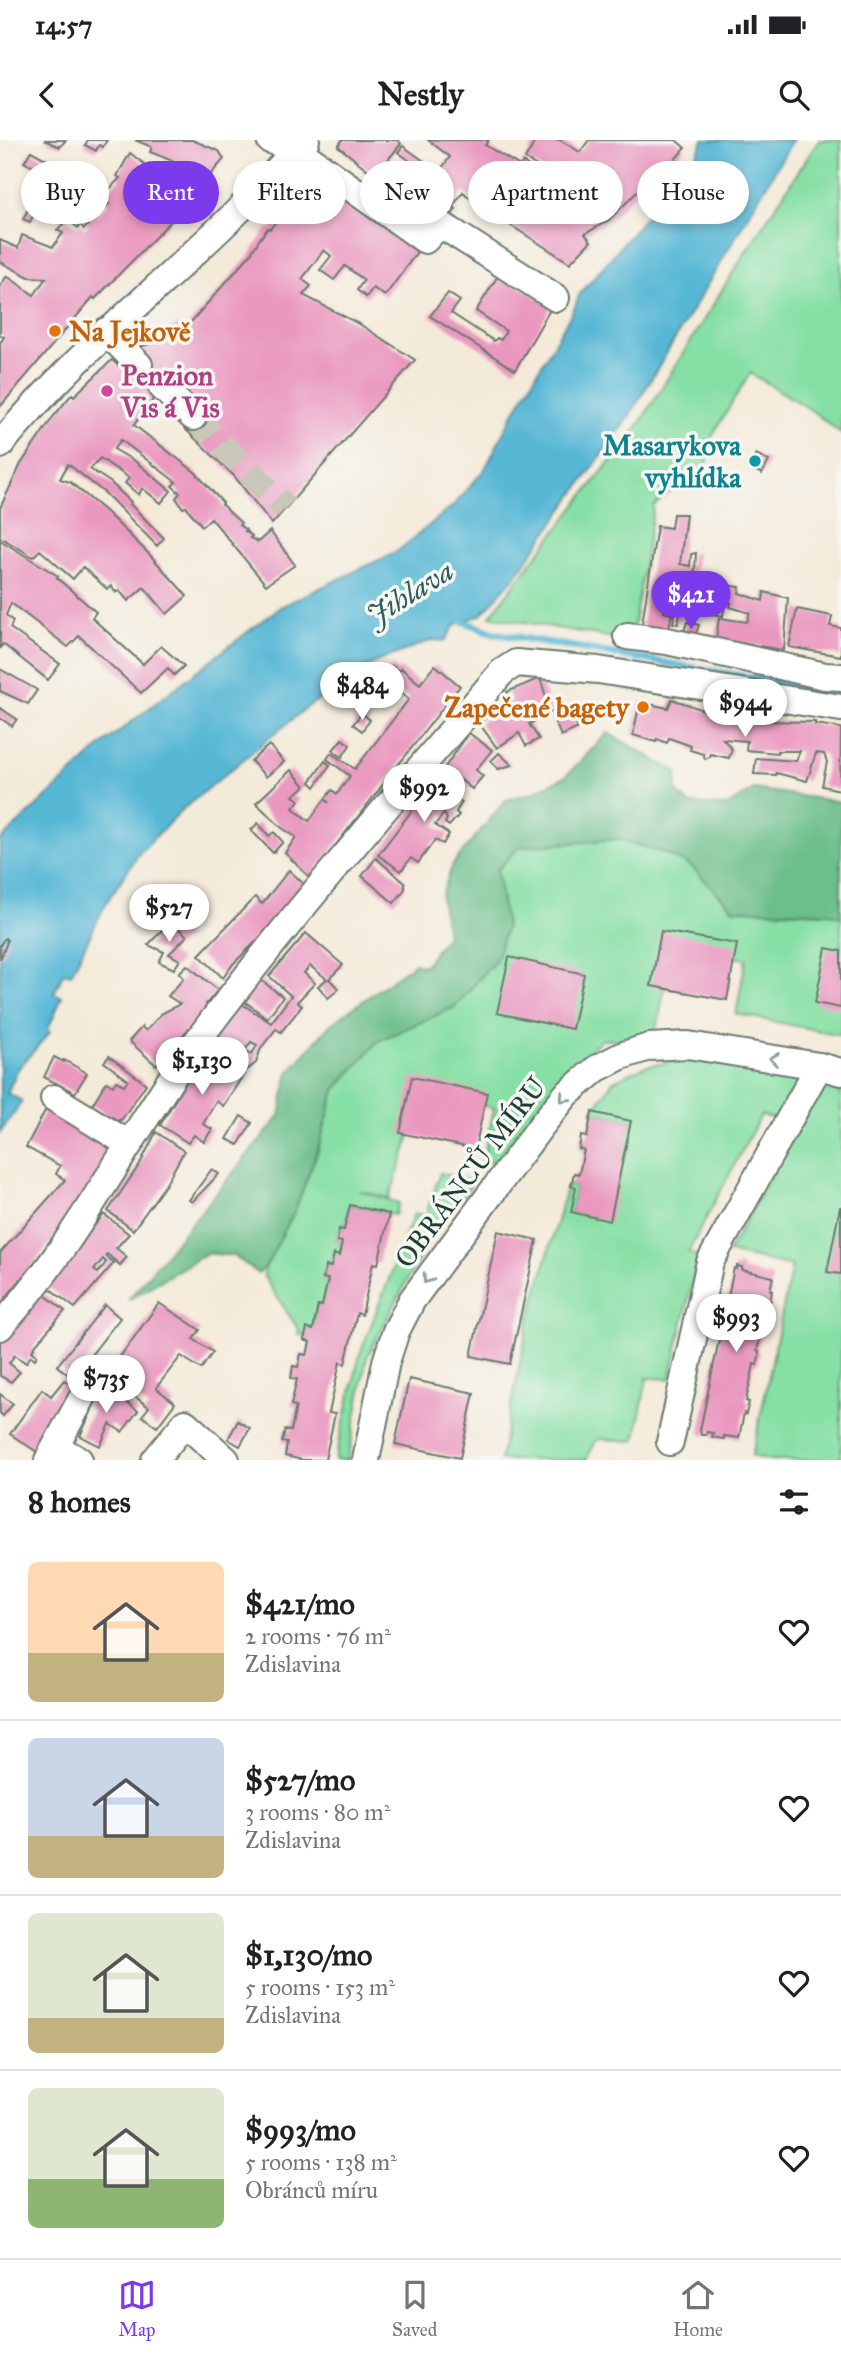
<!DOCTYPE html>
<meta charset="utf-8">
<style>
body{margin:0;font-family:"IM FELL Great Primer",serif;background:#f2f2f2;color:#202124;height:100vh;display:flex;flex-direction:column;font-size:26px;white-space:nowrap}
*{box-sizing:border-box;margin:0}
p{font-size:23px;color:#757577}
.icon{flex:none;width:38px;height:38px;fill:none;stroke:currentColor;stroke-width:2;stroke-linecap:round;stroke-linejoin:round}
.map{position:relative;height:1320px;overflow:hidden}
.drawer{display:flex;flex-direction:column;background:#fff;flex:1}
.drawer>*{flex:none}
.guide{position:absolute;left:21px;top:21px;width:800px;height:63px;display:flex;gap:14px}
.price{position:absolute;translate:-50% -60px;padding:0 16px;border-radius:24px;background:#fff;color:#222;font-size:23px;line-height:46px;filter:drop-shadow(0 2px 4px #0008)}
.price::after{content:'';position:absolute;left:50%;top:42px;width:21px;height:16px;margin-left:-10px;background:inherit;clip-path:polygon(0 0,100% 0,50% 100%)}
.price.on{background:#7c3aed;color:#fff}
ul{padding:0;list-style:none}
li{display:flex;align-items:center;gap:21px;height:175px;padding:0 28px}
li+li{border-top:2px solid #e0e0e0}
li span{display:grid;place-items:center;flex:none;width:196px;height:140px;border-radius:10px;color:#555}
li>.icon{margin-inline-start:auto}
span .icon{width:84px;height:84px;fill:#fffc;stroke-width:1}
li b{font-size:30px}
h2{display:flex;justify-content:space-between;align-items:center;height:84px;padding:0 28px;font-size:30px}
.tag{padding:0 24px;border-radius:32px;background:#fff;box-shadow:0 4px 10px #0003;font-size:24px;line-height:63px}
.tag.on{background:#7c3aed;color:#fff}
.status{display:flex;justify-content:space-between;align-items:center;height:49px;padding:0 35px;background:#fff;direction:ltr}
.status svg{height:19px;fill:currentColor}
header{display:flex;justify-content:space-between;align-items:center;height:91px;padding:0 28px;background:#fff;font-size:32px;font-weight:800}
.tabs{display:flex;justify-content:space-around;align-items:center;height:98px;border-top:2px solid #e0e0e0;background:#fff;font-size:19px;color:#757577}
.tabs a{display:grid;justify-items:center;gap:4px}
.tabs .on{color:#7c3aed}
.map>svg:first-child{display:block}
.green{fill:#86dfa4;stroke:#528e6c;stroke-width:2}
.forest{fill:#6cbe8a;stroke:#467e5f;stroke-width:2}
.water{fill:#56b7d5;stroke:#3a7a84;stroke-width:2}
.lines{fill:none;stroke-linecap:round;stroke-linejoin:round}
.stream{stroke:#56b7d5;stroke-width:7}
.building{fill:#ea98bf;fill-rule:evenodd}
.minor-tunnel{stroke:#c9c7b8;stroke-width:26;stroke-dasharray:26 13;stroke-linecap:butt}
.minor-casing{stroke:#6a7a6e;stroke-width:30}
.minor{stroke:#fff;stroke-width:26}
.oneway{stroke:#8f9e9a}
.food-dot{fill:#e8710a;stroke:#f6f6f2;stroke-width:2.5}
.hotel-dot{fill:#d1479c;stroke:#f6f6f2;stroke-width:2.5}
.culture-dot{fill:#0f9aa8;stroke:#f6f6f2;stroke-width:2.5}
.labels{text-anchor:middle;stroke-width:7;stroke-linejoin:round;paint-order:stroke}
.food-label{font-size:28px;font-weight:bold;fill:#c56008;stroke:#f6f6f2;text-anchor:start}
.hotel-label{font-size:28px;font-weight:bold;fill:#b23c85;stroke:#f6f6f2;text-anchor:start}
.culture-label{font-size:28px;font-weight:bold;fill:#0d838f;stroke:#f6f6f2;text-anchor:end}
.street-label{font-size:28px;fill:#1f3d34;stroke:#f6f6f2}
.water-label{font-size:30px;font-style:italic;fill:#2d5c5c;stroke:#f6f6f2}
</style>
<div class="status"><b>14:57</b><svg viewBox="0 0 49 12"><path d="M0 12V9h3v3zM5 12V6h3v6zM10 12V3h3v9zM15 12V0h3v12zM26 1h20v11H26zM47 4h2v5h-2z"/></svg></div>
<header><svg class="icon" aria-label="back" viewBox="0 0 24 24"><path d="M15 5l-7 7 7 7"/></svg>Nestly<svg class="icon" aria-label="search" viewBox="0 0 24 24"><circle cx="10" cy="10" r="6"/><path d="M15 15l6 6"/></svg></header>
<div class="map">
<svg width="841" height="1320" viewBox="0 0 841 1320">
<rect width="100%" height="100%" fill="#f6f6f2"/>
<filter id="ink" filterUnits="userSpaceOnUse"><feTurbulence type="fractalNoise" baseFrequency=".0143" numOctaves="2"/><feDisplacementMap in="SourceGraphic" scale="14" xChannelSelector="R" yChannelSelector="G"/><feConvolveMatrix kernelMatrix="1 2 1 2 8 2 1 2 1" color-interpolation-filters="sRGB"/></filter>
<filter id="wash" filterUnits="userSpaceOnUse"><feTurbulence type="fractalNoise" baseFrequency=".00686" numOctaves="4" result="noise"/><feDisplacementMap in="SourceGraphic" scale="28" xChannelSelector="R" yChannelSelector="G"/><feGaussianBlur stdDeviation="1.57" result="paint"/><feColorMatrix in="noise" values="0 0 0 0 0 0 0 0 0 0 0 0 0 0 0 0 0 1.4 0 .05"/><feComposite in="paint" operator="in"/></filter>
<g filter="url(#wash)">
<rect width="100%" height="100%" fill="#f4ead9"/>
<g class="green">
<polygon points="819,0 841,0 841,293 811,270 750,233 711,298 705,338 685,338 654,366 631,501 490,476 640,283 745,113"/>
<polygon points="618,699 665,713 690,725 733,769 830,773 841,777 841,895 736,874 746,819 671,805 659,879 654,893 618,899 601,900 586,913 502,1019 482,1024 494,968 419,952 407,1007 389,1058 360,1051 399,1063 395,1075 350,1065 344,1090 339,1090 337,1100 342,1102 339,1116 334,1114 331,1127 326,1126 323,1138 328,1139 322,1166 318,1165 313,1190 307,1189 305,1196 298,1194 299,1190 264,1137 265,1128 295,1070 318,1010 335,950 378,901 455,867 506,787 497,730 519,707"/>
<polygon points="678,921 819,926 787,983 761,975 688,1112 698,1116 670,1239 647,1238 635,1301 597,1299 586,1320 500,1320 529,1181 567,1045 576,1047 571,1072 609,1080 631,981 592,972 613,941 646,926"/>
<polygon points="823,943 841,948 841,1060 828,1131 841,1134 841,1320 771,1320 752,1316 792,1126 728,1112"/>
<polygon points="440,1033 474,1042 427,1103 367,1217 348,1320 335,1320 360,1214 414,1074 426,1075"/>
</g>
<polygon class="forest" points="608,593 677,632 677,652 689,664 727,666 754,649 841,662 841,777 830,773 733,769 690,725 665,713 618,699 519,707 497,730 506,787 496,820 455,867 378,901 335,950 318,1009 295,1070 265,1128 258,1133 234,1116 207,1113 128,1160 280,976 288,933 331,884 415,823 424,826 447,795 441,757 453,724 506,660 531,653 565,637"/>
<polygon class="water" points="703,0 793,0 630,275 515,437 481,475 455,485 445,501 432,500 376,522 306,568 183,669 140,712 106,763 71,834 64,832 54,853 62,857 48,889 50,892 18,929 7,953 22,961 0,993 0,701 103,604 280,467 398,411 454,365 485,329 511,278 575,167 579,155 695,19"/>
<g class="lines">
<polyline class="stream" points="457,479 494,493 803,547 841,551"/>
</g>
<g id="blocks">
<g class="building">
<polygon points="44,0 66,0 60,7"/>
<polygon points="88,0 107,0 103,7 99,5 96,11 85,5"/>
<polygon points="135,0 192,0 219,11 224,19 171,81 95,159 93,157 0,267 0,203 4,197 0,195 0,146 7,136 34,155 46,138 29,137 0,122 0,100 18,108 22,95 53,107 63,93 57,90 65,82 52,73 55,68 78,88 80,84 84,89 88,85 84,81 93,71 97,75 109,64 101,58 120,38 117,36 130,13 165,40 173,21 150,12 152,7"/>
<polygon points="342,0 398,0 401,4 386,22 404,36 407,32 412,36 399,55 338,6"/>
<polygon points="428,0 489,0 485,5 520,26 523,22 572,56 578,50 525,19 536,0 560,0 580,12 589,0 676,0 685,8 650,48 648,47 644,50 641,48 609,80 585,94 591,101 570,123 477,64 463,52 453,66 456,69 449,78 433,69 441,59 420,44 431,27 438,33 450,17"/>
<polygon points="403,6 428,24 416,40 411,38 416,30 408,24 410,21 398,12"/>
<polygon points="31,11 53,23 47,34 24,22"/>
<polygon points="315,32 417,112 385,156 373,148 366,157 357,150 364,140 345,126 334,140 320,130 331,116 324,110 302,139 311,146 303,155 361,185 415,220 272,384 234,336 184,288 201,269 168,240 134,285 195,332 223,363 222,365 241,383 239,385 246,390 245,391 252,396 250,398 258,402 270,391 295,425 266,445 211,378 202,386 186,367 183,368 176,358 180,353 172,346 176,342 121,300 114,309 136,322 171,351 161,363 142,348 139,355 125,343 129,338 100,318 90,329 110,342 131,362 130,364 164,398 157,406 106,354 68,324 60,339 70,342 105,371 149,414 187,456 167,474 144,447 128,461 119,450 116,452 111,446 107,449 83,427 73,439 40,410 33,417 0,397 0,368 21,324 53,277 72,254 74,256 112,220 129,236 144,219 132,209 149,204 177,185 183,191 250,115 259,100 268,88 270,89"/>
<polygon points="30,65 49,72 46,79 34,74 30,82 23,79"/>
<polygon points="499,134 552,166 515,230 430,176 448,153 460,161 451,173 494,201 497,198 501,200 506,191 476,171"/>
<polygon points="756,314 769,321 762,334 749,327"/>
<polygon points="673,374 686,374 680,424 690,426 691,414 696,413 695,429 692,438 678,436 677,440 666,438 663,456 671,458 672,453 676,454 674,463 667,462 664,472 672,474 668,491 646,488 642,484 657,386 671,388"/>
<polygon points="0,400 58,436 57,438 96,472 92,478 143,524 161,506 184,526 174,535 168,528 141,553 79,496 68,507 11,463 6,475 13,481 10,488 60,524 48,540 3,504 0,508"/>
<polygon points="682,441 725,448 726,445 740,447 739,453 763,461 764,452 788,458 784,510 716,499 719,478 747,482 750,473 730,467 731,463 725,462 723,476 681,468 678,484 673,483"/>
<polygon points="797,469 832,476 830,486 841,488 841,516 789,507"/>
<polygon points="687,482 699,485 694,500 682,497"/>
<polygon points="435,525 460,546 310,738 285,713 296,697 282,688 256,663 291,630 305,646 293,656 299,660 293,668 309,681 325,659 329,663 325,659 332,650 337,654 350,636 327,619 331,613 355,629 409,559 383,538 392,526 399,531 401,528 420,544"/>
<polygon points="0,529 37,550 28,564 0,551"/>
<polygon points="540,538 551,572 529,584 539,599 526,606 519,593 497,608 479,583 511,560 507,552"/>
<polygon points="672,559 726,578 747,581 815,582 815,584 841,588 840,650 822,646 827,622 824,614 816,613 807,641 776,633 776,635 754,634 756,618 796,621 800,611 777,611 777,613 746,610 747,601 723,599 732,609 729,618 710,614 710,617 705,619 703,614 690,610 691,606 669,598 667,603 657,599 656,602 633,595 640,562 668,568"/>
<polygon points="0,568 17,579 12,586 0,578"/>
<polygon points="569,569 578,588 561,596 552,576"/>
<polygon points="362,573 370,580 362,591 353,584"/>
<polygon points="469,593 492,610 476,630 483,636 472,649 445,627"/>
<polygon points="342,599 350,605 342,617 333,610"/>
<polygon points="269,605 284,622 266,637 251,621"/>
<polygon points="499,613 512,625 498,629 491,621"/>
<polygon points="325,621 330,625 315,647 310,642"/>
<polygon points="443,630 461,647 453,657 462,662 456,672 459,675 449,686 445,683 447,679 444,673 435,685 449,694 443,704 435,700 418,723 411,718 401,731 378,715"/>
<polygon points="258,683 269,696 274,692 283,702 273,713 251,690"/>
<polygon points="376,718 405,743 405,749 394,763 362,736"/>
<polygon points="289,730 305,745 278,780 233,824 223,838 199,815 255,757 262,764"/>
<polygon points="171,781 187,796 169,814 180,820 174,829 159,822 164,812 148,805"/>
<polygon points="661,791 737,804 727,860 651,846"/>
<path d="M306,793L343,825L329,839L339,849L328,858L318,846L327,839L310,826L304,833L315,843L297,862L302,866L281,892L276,889L261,908L256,923L246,931L236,922L209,903L239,862L271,883L291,856L269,836ZM251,902L257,905L252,914L245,910Z"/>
<polygon points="5,798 7,800 6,805 0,819 0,805"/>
<polygon points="826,808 841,811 841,868 815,863"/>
<polygon points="509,817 584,834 572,889 497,873"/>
<polygon points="187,825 218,850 206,864 208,867 156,925 129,901 142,887 146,891 161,874 180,864 168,856 184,838 179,833"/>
<polygon points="261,840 283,857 267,878 245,862"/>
<polygon points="210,909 244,934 223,966 216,961 203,984 212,989 204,1002 194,995 188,1003 160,985 197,924"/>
<polygon points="109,916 146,944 122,979 117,981 92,965 106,942 113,946 116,941 124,945 128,940 104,922"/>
<polygon points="54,917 64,922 64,920 87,933 75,953 44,937"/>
<polygon points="412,937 487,953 475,1009 400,993"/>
<polygon points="46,969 113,1007 94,1049 0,1165 0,1113 65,1040 56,1034 60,1026 26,1007"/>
<polygon points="592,972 631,981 610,1081 571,1072 576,1047 571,1046 574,1033 579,1034 584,1010 579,1009 581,996 587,997"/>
<polygon points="241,976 252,983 238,1005 227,999"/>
<polygon points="156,992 184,1011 166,1044 133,1090 108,1071 140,1024"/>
<polygon points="212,1029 219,1034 192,1062 189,1060"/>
<polygon points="350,1065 389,1074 378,1124 373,1123 362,1175 357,1173 345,1224 340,1222 329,1273 335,1274 325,1320 303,1320 285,1316 287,1303 282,1302 285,1290 291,1291 296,1266 291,1265 297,1239 291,1238 293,1226 298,1227 301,1214 307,1215 310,1202 304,1200 307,1188 313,1190 318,1165 322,1166 328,1139 323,1138 326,1126 331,1127 334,1114 339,1116 342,1102 337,1101 339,1089 344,1090"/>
<polygon points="840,1067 841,1067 841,1134 827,1132"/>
<path d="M104,1074L129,1094L116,1108L127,1117L120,1125L107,1114L105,1116L114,1123L75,1168L45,1145ZM103,1119L106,1122L98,1133L94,1130Z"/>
<polygon points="498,1091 537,1100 510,1224 471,1216"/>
<polygon points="737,1126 742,1127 742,1130 773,1137 770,1150 772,1151 770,1163 768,1162 757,1211 759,1212 759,1216 757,1225 754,1224 746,1261 749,1262 746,1274 744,1273 739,1298 724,1296 724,1299 712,1297 713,1293 707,1292 706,1295 701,1295 700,1290 734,1128 737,1129"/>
<polygon points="40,1151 65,1171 36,1204 32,1211 37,1216 35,1219 31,1216 26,1223 15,1215 9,1223 20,1232 11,1242 0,1236 0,1199"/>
<polygon points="159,1163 200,1190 193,1199 213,1212 201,1229 181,1216 156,1248 175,1263 157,1287 142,1276 149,1267 106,1236"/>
<polygon points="105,1165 120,1178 73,1238 57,1226"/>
<polygon points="409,1239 474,1253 460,1318 395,1304"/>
<polygon points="64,1240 80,1251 37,1312 10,1294 42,1249 51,1256"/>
<polygon points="101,1244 138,1271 122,1292 110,1284 100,1306 80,1296 92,1270 86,1266"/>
<polygon points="0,1254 13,1264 3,1276 0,1273"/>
<polygon points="238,1281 250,1288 240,1306 228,1299"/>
</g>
</g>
</g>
<g filter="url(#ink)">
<use href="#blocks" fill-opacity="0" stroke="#6a7a6e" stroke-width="2"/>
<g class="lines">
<polyline class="minor-tunnel" points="193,277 286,368"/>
<g class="minor-casing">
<g id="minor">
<polyline points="270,0 296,9 425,100 440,84 556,158"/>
<polyline points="106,191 139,225"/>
<polyline points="162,247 193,277"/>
<path d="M0,305C75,213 168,142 251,58C270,39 287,18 306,0"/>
<polyline points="627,496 667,501 825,536 841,537"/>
<polyline points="54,958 129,1004"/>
<path d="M0,1187C80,1099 131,991 201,896C295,770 400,652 502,532L516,523L598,530L841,568"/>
<polyline points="670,1302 710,1122 819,926"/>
<polyline points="56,1307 79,1320"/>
<polyline points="48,1320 87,1249"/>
<polyline points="155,1320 185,1283 226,1320"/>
<polyline points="366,1320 386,1222 396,1191 412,1160 541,986 566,955 596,929 621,916 649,907 688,905 819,926 841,932"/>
</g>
</g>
<use href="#minor" class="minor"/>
</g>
<defs><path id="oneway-chevron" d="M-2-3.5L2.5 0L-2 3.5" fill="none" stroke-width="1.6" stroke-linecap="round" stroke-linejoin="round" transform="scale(1.75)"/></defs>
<g class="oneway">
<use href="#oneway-chevron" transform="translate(774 919) rotate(-171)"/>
<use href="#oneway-chevron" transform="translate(564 958) rotate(133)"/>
<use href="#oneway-chevron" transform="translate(427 1139) rotate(126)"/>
</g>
</g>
<g class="food-dot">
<circle cx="55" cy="191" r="7"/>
<circle cx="643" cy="567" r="7"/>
</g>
<circle class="hotel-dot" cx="107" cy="251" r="7"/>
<circle class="culture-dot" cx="755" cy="321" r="7"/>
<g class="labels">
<g class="food-label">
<text x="69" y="201">Na Jejkově</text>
<text x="629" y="577" text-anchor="end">Zapečené bagety</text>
</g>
<g class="hotel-label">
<text x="121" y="245">Penzion<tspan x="121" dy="32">Vis á Vis</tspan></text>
</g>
<g class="culture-label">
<text x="741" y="315">Masarykova<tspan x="741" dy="32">vyhlídka</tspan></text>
</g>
<g class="street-label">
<text transform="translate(470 1032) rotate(-53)" y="10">OBRÁNCŮ MÍRU</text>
</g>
<g class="water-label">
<text transform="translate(410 453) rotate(-32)" y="10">Jihlava</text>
</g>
</g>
</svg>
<b class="price on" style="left:691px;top:491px">$421</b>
<b class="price" style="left:362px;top:582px">$484</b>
<b class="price" style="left:745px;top:599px">$944</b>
<b class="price" style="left:424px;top:684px">$992</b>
<b class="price" style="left:169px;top:804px">$527</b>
<b class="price" style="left:202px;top:957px">$1,130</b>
<b class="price" style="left:736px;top:1214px">$993</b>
<b class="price" style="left:106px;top:1275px">$735</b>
<div class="guide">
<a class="tag">Buy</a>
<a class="tag on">Rent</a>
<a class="tag">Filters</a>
<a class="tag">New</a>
<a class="tag">Apartment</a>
<a class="tag">House</a>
</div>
</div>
<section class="drawer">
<h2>8 homes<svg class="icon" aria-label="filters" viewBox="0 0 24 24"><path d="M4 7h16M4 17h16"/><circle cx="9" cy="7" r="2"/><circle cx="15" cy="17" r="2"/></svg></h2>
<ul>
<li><span style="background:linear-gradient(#ffd9b3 65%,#c2b280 0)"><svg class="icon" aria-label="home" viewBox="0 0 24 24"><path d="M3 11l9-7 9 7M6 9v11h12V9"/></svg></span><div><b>$421/mo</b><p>2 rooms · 76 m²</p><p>Zdislavina</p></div><svg class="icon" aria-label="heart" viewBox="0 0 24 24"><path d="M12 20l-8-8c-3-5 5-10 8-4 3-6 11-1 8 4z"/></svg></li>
<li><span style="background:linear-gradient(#c9d6e8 70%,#c2b280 0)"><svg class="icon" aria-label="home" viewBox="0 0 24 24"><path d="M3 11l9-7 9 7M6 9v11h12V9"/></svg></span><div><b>$527/mo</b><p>3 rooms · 80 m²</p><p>Zdislavina</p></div><svg class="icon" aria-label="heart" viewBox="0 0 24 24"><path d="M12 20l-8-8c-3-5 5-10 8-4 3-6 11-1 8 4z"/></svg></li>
<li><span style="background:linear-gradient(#dfe7d0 75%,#c2b280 0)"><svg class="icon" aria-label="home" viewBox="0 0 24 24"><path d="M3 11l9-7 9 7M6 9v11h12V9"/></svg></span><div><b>$1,130/mo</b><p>5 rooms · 153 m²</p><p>Zdislavina</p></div><svg class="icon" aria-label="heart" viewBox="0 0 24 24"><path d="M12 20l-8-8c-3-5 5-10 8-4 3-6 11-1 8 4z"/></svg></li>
<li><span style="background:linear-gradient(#dfe7d0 65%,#8fb573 0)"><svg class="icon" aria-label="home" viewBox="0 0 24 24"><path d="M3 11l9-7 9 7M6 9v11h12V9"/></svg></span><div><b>$993/mo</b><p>5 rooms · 138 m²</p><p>Obránců míru</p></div><svg class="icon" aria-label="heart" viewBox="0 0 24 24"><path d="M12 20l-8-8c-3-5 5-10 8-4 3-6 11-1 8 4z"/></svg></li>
</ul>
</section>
<nav class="tabs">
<a class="on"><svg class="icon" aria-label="map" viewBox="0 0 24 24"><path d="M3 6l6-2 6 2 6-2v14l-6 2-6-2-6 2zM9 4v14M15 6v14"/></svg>Map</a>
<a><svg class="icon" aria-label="saved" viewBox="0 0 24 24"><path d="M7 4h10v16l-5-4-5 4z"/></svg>Saved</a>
<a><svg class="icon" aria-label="home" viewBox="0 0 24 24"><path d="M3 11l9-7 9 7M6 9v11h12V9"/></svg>Home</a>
</nav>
